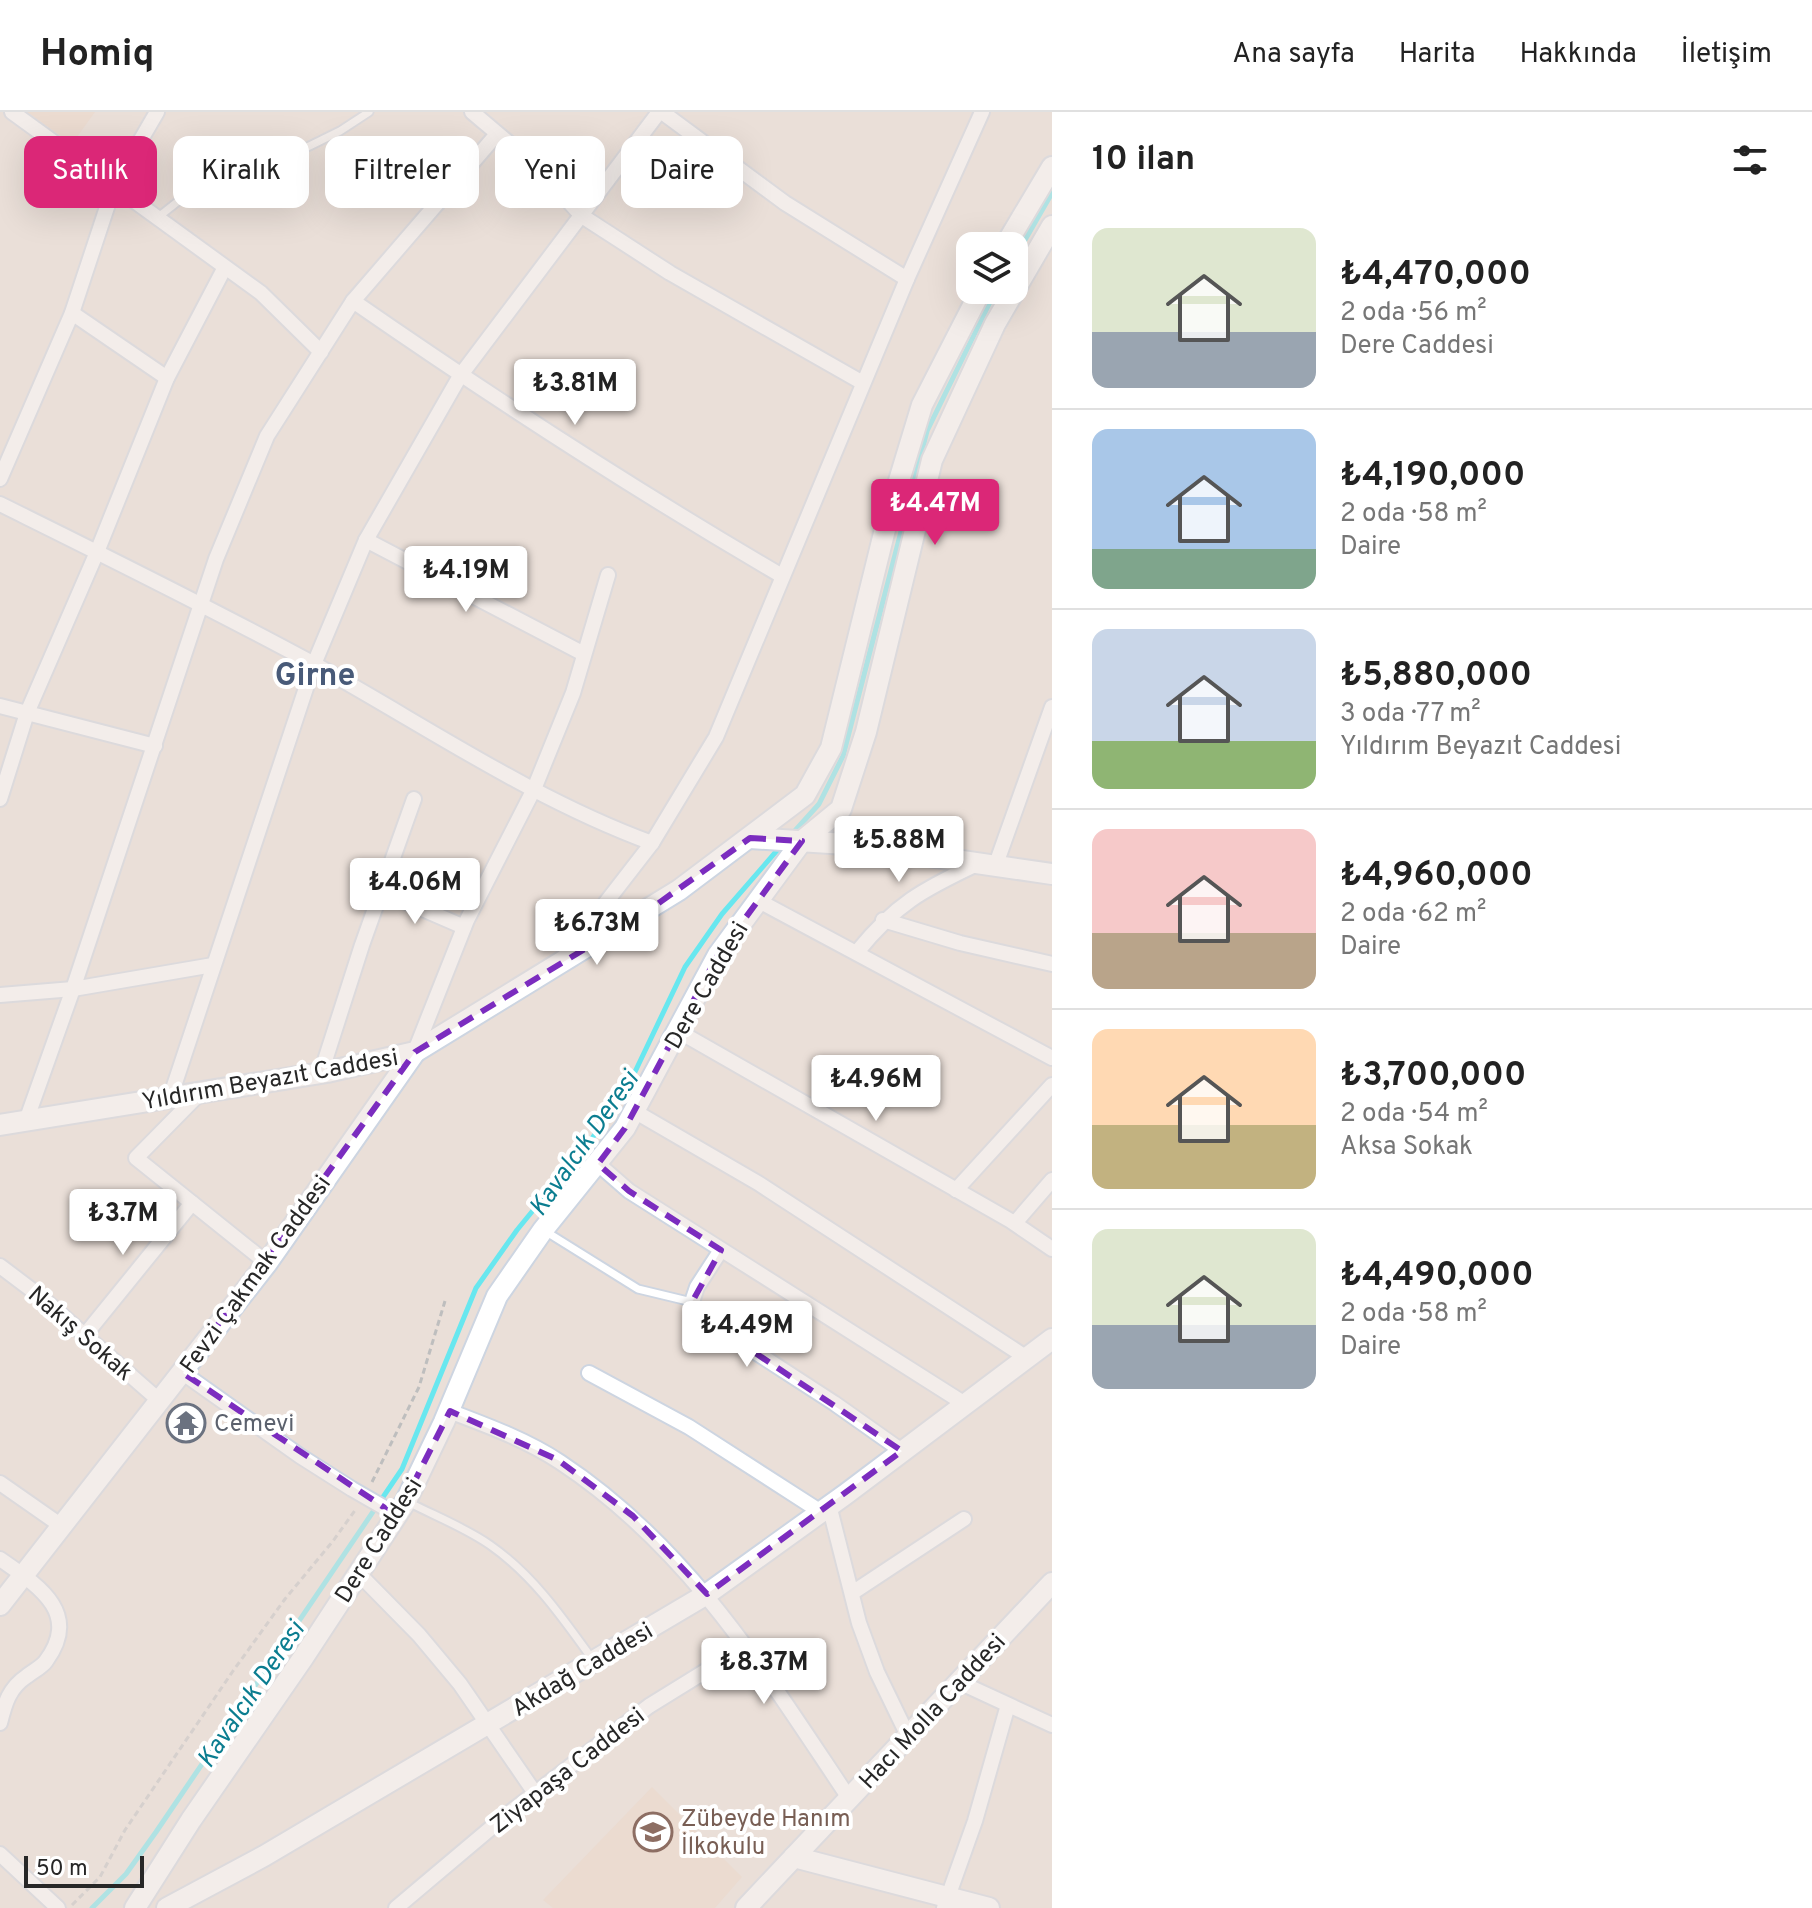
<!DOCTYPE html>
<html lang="tr">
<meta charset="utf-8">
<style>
body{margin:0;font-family:Overpass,sans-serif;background:#f2f2f2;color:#222;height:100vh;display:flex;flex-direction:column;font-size:30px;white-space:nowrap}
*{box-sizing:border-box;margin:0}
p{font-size:26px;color:#767676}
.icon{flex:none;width:44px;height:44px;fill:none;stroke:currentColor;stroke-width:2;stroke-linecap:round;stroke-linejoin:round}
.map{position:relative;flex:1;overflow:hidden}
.sheet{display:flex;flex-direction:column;background:#fff;width:760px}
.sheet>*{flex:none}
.hud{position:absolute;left:24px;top:24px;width:760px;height:72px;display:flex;gap:16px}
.controls{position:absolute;left:956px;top:120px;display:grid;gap:16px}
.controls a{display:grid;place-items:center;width:72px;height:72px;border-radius:16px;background:#fff;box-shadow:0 8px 32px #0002;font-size:40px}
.scale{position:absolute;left:24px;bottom:20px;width:120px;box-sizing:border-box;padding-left:8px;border:4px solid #272727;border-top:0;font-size:22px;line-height:28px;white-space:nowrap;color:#272727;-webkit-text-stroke:6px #fff;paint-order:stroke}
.price{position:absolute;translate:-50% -68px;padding:0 18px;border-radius:8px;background:#fff;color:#222;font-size:26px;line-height:52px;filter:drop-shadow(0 2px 4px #0008)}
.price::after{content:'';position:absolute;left:50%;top:48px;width:24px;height:18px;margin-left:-12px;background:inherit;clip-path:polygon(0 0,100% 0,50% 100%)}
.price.current{background:#db2777;color:#fff}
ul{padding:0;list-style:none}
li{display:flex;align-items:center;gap:24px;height:200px;padding:0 40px}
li+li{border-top:2px solid #e0e0e0}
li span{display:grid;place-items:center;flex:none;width:224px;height:160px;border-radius:16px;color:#555}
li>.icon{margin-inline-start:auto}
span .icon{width:96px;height:96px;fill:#fffc;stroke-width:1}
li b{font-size:34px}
h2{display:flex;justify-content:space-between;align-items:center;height:96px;padding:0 40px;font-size:34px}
.tag{padding:0 28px;border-radius:16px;background:#fff;box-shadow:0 8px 32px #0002;font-size:28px;line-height:72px}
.tag.current{background:#db2777;color:#fff}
header{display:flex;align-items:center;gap:48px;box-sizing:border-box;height:112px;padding:0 40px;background:#fff;border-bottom:2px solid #e0e0e0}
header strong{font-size:38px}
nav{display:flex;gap:44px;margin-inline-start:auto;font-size:28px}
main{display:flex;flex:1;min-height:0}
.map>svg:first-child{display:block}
.education{fill:#edd8c6}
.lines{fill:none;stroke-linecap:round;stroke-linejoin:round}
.stream{stroke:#68e7ef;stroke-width:5}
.lane-casing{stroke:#cdd5e1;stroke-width:11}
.street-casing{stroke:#cdd5e1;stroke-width:18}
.secondary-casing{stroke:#cdd5e1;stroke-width:24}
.path{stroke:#bebebe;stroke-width:3;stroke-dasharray:6 4;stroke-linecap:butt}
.lane{stroke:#fff;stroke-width:7}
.street{stroke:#fff;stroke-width:14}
.secondary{stroke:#fff;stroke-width:20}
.street-bridge-casing{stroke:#cdd5e1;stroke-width:18;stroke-linecap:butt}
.street-bridge{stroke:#fff;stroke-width:14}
.marked{fill:none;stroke:#7b2cbf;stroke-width:6;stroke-dasharray:16 10;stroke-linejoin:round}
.labels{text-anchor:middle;stroke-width:8;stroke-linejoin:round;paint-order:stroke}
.street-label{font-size:24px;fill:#272727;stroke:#fff}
.worship-label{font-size:24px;fill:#5b616d;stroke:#fff;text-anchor:start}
.education-label{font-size:24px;fill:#785e54;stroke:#fff;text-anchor:start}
.water-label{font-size:26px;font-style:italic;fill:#0b7d90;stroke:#fff}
.district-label{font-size:32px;font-weight:bold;fill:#485a78;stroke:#fff}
</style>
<header>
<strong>Homiq</strong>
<nav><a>Ana sayfa</a><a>Harita</a><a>Hakkında</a><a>İletişim</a></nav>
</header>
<main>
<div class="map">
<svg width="1052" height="1796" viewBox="0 0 1052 1796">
<rect width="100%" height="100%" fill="#eadfd8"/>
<g class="education">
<polygon points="27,0 95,0 72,32"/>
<polygon points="652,1675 742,1765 715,1796 553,1796 543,1788"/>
</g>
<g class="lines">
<g class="stream">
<polyline points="1014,147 1052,81"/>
<polyline points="792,722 819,692 843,644 927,319 996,178"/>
<polyline points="92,1796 126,1762 156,1720 402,1357 476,1176 517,1118 593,1025 633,964 685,855 722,802 780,735"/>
</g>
<g class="lane-casing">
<g id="lane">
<polyline points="157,106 181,87 285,46 340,19 369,0"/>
<polyline points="545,1119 638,1177 692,1190"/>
<path d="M408,1390C435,1404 466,1416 490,1433C533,1463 562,1505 593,1548"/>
</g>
</g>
<g class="street-casing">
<g id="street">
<polyline points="12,0 261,181 321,240"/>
<polyline points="472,0 536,54 582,104 670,161 863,271"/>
<polyline points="662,0 785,91 907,167"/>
<path d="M353,189C493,286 635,378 782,464"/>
<polyline points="72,201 167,266"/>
<polyline points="0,367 72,201 114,74 157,0"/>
<path d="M0,392C105,444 211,496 314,552C426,614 532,687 652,731"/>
<polyline points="366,428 584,542"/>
<polyline points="0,594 155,634"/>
<polyline points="0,687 27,601 97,440 167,266 224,157"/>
<polyline points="995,755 1052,595"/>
<polyline points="381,779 464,815"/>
<polyline points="757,788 1052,946"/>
<polyline points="883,808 960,831 1052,852"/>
<path d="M857,840C896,792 922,778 977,752"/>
<polyline points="566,842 652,731 716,625 907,167 982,0"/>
<polyline points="0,883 73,877 213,853"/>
<polyline points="678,919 1011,1109 1052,1137"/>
<polyline points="415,939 467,808 534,677 573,581 608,463"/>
<polyline points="321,961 362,833 414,687"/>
<polyline points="201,980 136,1046 267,1151"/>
<polyline points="170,986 314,552 366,428 460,264 659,0"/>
<polyline points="634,999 758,1071 1027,1246"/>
<polyline points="26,1009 73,877 216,447 267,324 353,189 497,22"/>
<polyline points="598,1052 629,1079 965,1292"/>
<polyline points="956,1078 1052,973"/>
<polyline points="1015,1111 1052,1068"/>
<polyline points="721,1138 697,1175 692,1190 703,1206 834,1291 902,1339"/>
<polyline points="0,1154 41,1185 161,1290"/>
<polyline points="85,1223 192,1091"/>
<polyline points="183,1261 300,1344 352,1377"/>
<polyline points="589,1261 689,1315 821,1400"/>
<path d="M449,1299C486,1313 527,1328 560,1350C689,1435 765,1561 849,1686"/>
<polyline points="0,1371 63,1415"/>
<polyline points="829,1393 859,1511 877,1560 908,1624"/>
<path d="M0,1447C37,1473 82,1500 46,1549C42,1555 33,1559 27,1564C9,1576 5,1591 0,1611"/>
<polyline points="359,1462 419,1523 460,1572 535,1681"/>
<polyline points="852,1481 964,1407"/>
<polyline points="959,1570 1052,1613"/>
<polyline points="0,1742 58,1796"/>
<polyline points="396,1796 504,1705 649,1594 746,1534"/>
<polyline points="944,1796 975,1709 1008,1593"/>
</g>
</g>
<g class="secondary-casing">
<g id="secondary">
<polyline points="1005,134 1052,55"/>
<polyline points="750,726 846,732 1052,762"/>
<polyline points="0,1013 327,960 415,940 679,778 805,683 831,636 888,405 922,293 981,178"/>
<polyline points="0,1493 267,1151 415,940"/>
<polyline points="794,1745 989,1796"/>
<polyline points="135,1796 191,1708 303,1546 406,1389 444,1310 497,1184 543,1118 625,1016 718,843 802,729 841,697 866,620 932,348 995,212 1052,114"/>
<polyline points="167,1796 264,1744 707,1482 846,1382 1052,1227"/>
<polyline points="746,1796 1052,1471"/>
</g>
</g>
<g class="path">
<polyline points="372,1370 419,1275 445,1189"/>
<polyline points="72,1793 100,1765 125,1718 233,1559 285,1487 333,1429 356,1397"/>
</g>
<use href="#lane" class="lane"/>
<use href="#street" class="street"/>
<use href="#secondary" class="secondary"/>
<g class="street-bridge-casing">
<polyline id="street-bridge" points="352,1377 385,1396"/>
</g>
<use href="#street-bridge" class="street-bridge"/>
</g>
<path d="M0 0H1052V1796H0ZM750,726L802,729L718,843L625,1016L598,1052L629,1079L721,1138L692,1190L703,1206L902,1339L707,1482L633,1404L558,1348L450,1299L397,1404L183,1261L415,940L649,798Z" fill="#eadfd8" fill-opacity=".55" fill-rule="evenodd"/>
<path class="marked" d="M750,726L802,729L718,843L625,1016L598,1052L629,1079L721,1138L692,1190L703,1206L902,1339L707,1482L633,1404L558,1348L450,1299L397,1404L183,1261L415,940L649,798Z"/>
<defs>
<g id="temple-ring" transform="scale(2)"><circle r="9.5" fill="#fff" stroke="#6b7280" stroke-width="1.5"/><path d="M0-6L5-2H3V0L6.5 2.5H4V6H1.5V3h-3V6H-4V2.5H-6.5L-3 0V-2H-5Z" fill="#6b7280"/></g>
<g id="school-ring" transform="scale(2)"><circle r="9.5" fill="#fff" stroke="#8d6e63" stroke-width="1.5"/><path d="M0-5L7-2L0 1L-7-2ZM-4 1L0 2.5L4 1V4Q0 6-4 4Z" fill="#8d6e63"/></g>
</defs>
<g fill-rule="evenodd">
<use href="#temple-ring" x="186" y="1311"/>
<use href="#school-ring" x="653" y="1720"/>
</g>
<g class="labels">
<g class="street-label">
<text transform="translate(706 873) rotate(-60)" y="8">Dere Caddesi</text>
<text transform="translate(270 967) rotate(-10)" y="8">Yıldırım Beyazıt Caddesi</text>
<text transform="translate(255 1162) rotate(-54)" y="8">Fevzi Çakmak Caddesi</text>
<text transform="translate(81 1221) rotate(41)" y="8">Nakış Sokak</text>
<text transform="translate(378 1428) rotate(-58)" y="8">Dere Caddesi</text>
<text transform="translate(582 1557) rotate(-31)" y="8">Akdağ Caddesi</text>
<text transform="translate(932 1599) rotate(-47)" y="8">Hacı Molla Caddesi</text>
<text transform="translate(567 1658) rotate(-38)" y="8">Ziyapaşa Caddesi</text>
</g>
<g class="worship-label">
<text x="214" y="1319">Cemevi</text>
</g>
<g class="education-label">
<text x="681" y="1714">Zübeyde Hanım<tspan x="681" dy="28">İlkokulu</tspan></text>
</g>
<g class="water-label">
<text transform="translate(583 1031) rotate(-55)" y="9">Kavalcık Deresi</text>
<text transform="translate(250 1582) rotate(-56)" y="9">Kavalcık Deresi</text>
</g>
<g class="district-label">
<text x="315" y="573">Girne</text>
</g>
</g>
</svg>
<div class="controls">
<a><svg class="icon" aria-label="layers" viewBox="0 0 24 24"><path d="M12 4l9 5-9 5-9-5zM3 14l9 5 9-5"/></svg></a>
</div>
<div class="scale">50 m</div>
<b class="price" style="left:575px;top:315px">₺3.81M</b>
<b class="price current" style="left:935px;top:435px">₺4.47M</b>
<b class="price" style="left:466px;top:502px">₺4.19M</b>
<b class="price" style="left:899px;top:772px">₺5.88M</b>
<b class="price" style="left:415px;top:814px">₺4.06M</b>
<b class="price" style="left:597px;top:855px">₺6.73M</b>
<b class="price" style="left:876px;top:1011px">₺4.96M</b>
<b class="price" style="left:123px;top:1145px">₺3.7M</b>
<b class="price" style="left:747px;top:1257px">₺4.49M</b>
<b class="price" style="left:764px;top:1594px">₺8.37M</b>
<div class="hud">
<a class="tag current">Satılık</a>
<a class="tag">Kiralık</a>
<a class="tag">Filtreler</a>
<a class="tag">Yeni</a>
<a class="tag">Daire</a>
</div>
</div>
<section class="sheet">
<h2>10 ilan<svg class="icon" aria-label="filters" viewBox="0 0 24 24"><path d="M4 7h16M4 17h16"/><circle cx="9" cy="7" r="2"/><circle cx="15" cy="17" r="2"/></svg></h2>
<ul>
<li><span style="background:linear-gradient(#dfe7d0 65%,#9aa5b1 0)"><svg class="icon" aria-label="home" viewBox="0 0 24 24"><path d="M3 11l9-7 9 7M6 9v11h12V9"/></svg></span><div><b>₺4,470,000</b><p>2 oda · 56 m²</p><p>Dere Caddesi</p></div></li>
<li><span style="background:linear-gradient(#a9c7e8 75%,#7fa58c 0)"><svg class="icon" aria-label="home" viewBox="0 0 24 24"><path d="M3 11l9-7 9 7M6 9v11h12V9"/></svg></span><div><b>₺4,190,000</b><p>2 oda · 58 m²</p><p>Daire</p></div></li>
<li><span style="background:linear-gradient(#c9d6e8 70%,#8fb573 0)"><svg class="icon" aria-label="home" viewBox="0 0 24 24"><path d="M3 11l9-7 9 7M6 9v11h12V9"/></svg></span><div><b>₺5,880,000</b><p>3 oda · 77 m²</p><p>Yıldırım Beyazıt Caddesi</p></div></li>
<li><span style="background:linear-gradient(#f6c9c9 65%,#b9a48a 0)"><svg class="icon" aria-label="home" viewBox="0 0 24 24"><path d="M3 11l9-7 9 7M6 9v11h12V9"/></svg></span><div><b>₺4,960,000</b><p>2 oda · 62 m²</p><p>Daire</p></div></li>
<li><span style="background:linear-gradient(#ffd9b3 60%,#c2b280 0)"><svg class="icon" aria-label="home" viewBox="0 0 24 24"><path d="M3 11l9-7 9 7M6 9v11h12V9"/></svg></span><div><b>₺3,700,000</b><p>2 oda · 54 m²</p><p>Aksa Sokak</p></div></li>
<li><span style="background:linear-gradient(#dfe7d0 60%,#9aa5b1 0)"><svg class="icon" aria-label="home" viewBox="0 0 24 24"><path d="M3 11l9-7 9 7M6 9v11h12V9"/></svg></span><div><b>₺4,490,000</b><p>2 oda · 58 m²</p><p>Daire</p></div></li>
</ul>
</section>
</main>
